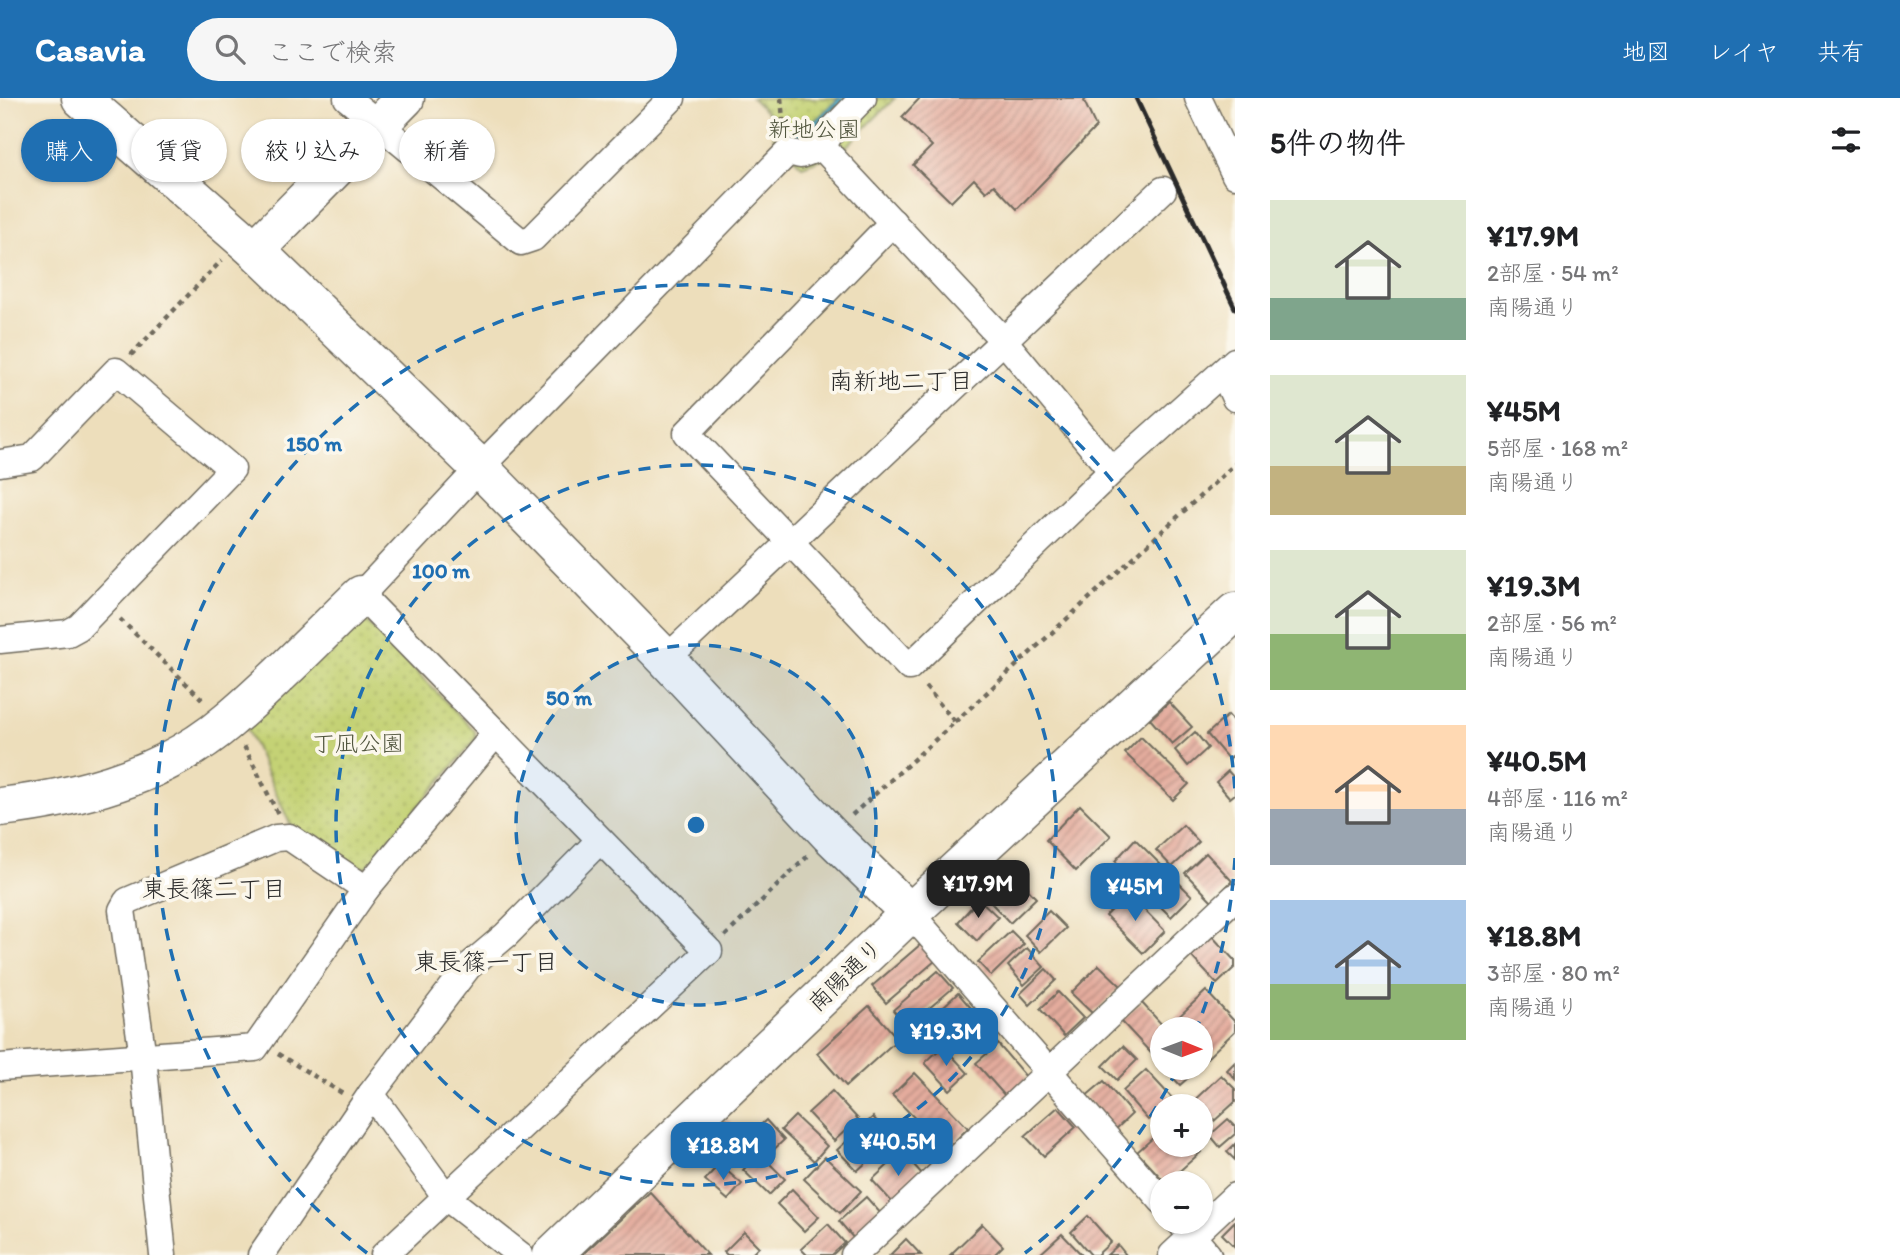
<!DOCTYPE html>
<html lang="ja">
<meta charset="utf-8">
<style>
body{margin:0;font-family:Itim,"Klee One",sans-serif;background:#f6f6f6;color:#202124;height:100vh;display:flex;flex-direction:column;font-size:26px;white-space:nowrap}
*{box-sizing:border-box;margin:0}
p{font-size:23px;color:#757577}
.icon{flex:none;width:38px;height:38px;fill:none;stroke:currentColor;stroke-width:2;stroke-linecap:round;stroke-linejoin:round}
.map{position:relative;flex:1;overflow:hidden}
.details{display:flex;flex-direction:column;background:#fff;width:665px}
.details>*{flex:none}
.banner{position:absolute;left:21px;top:21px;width:665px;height:63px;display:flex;gap:14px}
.needle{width:46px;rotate:91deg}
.buttons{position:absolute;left:1150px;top:919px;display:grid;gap:14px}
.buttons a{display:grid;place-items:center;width:63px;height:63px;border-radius:50%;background:#fff;box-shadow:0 2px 5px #0004;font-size:35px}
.price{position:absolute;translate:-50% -60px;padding:0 16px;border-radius:14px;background:#1f6fb2;color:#fff;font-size:23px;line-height:46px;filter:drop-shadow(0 2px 4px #0008)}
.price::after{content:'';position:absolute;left:50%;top:42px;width:21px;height:16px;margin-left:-10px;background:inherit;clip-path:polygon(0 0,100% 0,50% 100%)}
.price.selected{background:#222;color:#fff}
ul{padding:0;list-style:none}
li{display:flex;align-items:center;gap:21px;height:175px;padding:0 35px}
li span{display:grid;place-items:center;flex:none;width:196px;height:140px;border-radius:0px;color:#555}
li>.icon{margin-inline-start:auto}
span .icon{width:84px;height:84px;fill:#fffc;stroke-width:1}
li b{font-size:30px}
h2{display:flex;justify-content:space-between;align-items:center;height:84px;padding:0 35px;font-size:30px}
.tag{padding:0 24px;border-radius:32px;background:#fff;box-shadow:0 2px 5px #0004;font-size:24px;line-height:63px}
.tag.selected{background:#1f6fb2;color:#fff}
header{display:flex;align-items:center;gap:42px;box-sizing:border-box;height:98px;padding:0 35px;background:#1f6fb2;color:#fff}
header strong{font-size:33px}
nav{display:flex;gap:38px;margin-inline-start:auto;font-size:24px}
.search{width:490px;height:63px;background:#f6f6f6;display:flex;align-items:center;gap:18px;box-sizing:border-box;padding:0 24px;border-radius:38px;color:#757577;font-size:26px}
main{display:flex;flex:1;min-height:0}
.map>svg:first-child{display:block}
.green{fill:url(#green-dots);stroke:#787e50;stroke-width:2}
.water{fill:url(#water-ripples);stroke:#3c6d7c;stroke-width:2}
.building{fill:url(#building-hatch)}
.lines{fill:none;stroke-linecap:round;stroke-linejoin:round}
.street-casing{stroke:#6f6a5d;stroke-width:29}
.secondary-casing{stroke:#6f6a5d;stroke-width:41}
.path{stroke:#6f6a5d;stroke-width:4.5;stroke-dasharray:5 5;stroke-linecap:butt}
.street{stroke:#fff;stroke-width:26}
.secondary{stroke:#fff;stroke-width:38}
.rail{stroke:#2b2b2b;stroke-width:5}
.ring{fill:none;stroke:#1f6fb2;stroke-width:3.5;stroke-dasharray:12 9}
.labels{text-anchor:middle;stroke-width:7;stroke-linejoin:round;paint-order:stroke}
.park-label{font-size:23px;fill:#51553e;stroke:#fbf7ec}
.street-label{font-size:23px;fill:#2b2b2b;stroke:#fbf7ec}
.neighbourhood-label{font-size:24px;fill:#2b2b2b;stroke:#fbf7ec}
.centre{fill:#1f6fb2;stroke:#fbf7ec;stroke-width:3.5}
.ring-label{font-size:21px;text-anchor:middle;font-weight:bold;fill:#1f6fb2;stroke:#fbf7ec;stroke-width:7;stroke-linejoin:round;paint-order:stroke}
</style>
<header>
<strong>Casavia</strong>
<div class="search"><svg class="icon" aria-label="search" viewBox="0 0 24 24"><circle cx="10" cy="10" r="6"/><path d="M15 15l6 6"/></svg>ここで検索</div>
<nav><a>地図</a><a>レイヤ</a><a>共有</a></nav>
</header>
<main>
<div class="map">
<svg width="1235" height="1157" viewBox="0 0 1235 1157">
<defs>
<pattern id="green-dots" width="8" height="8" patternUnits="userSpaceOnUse" patternTransform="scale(1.75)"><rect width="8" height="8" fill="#c4d275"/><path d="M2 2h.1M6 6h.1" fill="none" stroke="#a9b465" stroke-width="1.8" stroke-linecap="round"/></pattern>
<pattern id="water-ripples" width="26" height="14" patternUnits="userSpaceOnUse" patternTransform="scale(1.75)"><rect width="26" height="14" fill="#4dafcc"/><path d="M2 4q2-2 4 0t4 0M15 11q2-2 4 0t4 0" fill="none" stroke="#408fa6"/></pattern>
<pattern id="building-hatch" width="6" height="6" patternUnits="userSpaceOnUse" patternTransform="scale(1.75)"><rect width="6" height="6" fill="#e4ac9d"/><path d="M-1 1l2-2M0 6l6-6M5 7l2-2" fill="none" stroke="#b98c80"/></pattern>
</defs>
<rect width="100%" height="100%" fill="#fbf7ec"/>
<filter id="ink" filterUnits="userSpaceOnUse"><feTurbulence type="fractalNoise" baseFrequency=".0143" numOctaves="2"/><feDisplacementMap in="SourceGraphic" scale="14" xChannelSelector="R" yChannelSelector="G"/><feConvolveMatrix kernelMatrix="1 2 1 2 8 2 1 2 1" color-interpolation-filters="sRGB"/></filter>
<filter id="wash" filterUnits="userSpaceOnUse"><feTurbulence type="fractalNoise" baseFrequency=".00686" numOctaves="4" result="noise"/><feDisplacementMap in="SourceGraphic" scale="28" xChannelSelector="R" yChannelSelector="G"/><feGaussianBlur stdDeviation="1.57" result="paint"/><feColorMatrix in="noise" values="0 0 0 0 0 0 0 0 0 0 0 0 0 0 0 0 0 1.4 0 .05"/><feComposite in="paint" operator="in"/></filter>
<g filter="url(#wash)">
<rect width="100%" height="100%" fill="#eddebb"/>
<g class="green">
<polygon points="752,0 895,0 841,54 802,68 773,39 781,29"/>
<polygon points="357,520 364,521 475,633 476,641 367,769 355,771 291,728 245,627"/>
</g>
<polygon class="water" points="839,0 856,0 846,10 836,9 819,27 815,44 803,50 791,39 799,28 816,22"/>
<g id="blocks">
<g class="building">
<polygon points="920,0 1087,0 1084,3 1096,29 1017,111 994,87 986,94 974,81 951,104 913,67 932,48 902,19"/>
<polygon points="1169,604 1192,629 1172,646 1150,621"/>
<polygon points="1228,617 1235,625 1235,656 1229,662 1207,636"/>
<polygon points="1195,634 1208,650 1188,668 1175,652"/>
<polygon points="1141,639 1189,686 1173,702 1125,655"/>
<polygon points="1228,673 1235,681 1235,696 1230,700 1216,684"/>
<polygon points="1080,707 1111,738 1076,773 1046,742"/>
<polygon points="1183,727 1199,744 1172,769 1156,752"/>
<polygon points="1135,741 1192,798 1171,819 1115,763"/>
<polygon points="1206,755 1232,783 1212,803 1185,775"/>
<polygon points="1005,767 1036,800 1010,825 979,792"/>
<polygon points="1128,795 1165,833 1143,855 1106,818"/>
<polygon points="979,801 998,819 977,843 958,824"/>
<polygon points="1049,813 1066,830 1041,854 1025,837"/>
<polygon points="1011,833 1024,846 991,878 978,864"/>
<polygon points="1211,837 1235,863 1235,869 1217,886 1190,857"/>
<polygon points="921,846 935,863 886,905 872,888"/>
<polygon points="1027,850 1044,869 1024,887 1008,868"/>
<polygon points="1099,867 1121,888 1093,916 1071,895"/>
<polygon points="1046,871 1056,882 1030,907 1020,896"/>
<polygon points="938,873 953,890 907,929 893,912"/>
<polygon points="1206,893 1235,924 1235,933 1206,961 1200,956 1200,931 1177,931 1172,925"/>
<polygon points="1058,894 1083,920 1064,938 1040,911"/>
<polygon points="958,895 971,910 931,947 918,932"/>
<polygon points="1141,904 1166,931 1162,931 1162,967 1121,923"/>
<polygon points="869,908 898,941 846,988 817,955"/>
<polygon points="998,946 1027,980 1006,999 976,965"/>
<polygon points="943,948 968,975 950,992 925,965"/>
<polygon points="1123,948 1137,962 1117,982 1103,968"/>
<polygon points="1235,964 1235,981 1227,972"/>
<polygon points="1164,970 1199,970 1180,987"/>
<polygon points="1146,972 1172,1000 1148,1022 1123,993"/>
<polygon points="915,975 968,1030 946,1052 892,997"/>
<polygon points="1221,977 1235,991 1235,1004 1200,1036 1200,1008 1188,1008"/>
<polygon points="1104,983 1132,1016 1114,1033 1085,999"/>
<polygon points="832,993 858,1021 834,1043 808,1015"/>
<polygon points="1058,1009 1076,1029 1044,1058 1025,1038"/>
<polygon points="795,1018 827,1048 814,1063 781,1032"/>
<polygon points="873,1019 892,1041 857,1073 837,1052"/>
<polygon points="727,1021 748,1042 733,1057 712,1036"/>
<polygon points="1228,1021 1235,1028 1235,1036 1220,1049 1210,1037"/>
<polygon points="766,1022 784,1042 769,1056 751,1036"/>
<polygon points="1162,1032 1162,1046 1194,1046 1201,1054 1166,1085 1137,1054"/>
<polygon points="1235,1046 1235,1062 1227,1054"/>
<polygon points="902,1054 924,1078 894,1106 872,1082"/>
<polygon points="759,1055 785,1081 769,1097 743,1072"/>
<polygon points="825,1059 861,1093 840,1115 804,1081"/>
<polygon points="719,1066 742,1086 728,1102 705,1082"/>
<polygon points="792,1091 819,1119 804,1133 777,1106"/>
<polygon points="650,1094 708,1157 582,1157"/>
<polygon points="866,1099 883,1118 855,1142 839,1123"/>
<polygon points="1088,1118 1111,1144 1097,1157 1091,1157 1071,1134"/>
<polygon points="1235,1123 1235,1149 1222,1136"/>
<polygon points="828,1126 845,1145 832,1157 807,1157 801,1151"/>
<polygon points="982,1126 1003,1148 994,1157 950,1157"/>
<polygon points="744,1134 759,1149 751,1157 727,1157 724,1154"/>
<polygon points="1062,1136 1082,1157 1039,1157"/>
<polygon points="906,1141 921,1157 890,1157"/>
<polygon points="1118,1147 1126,1157 1107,1157"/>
</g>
</g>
</g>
<g filter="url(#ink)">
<use href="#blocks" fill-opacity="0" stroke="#6f6a5d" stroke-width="2"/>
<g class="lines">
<g class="street-casing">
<g id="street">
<polyline points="347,0 521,144 533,140 672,0"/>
<polyline points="1198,0 1235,77"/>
<polyline points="822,49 1005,244 1112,373"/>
<polyline points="893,124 687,335 909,569 1112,373 1235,263"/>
<polyline points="1223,274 1235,300"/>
<polyline points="0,365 32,360 116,273 232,371 79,529 68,535 0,542"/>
<polyline points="666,561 1163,92"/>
<polyline points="910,815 1162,1103"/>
<polyline points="0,969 255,950 366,791 496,635"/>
<polyline points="371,996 446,1099 520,1157"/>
<polyline points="1180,1124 1208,1157"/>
<polyline points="163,1157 143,959 122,812 127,803 276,740 289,739 366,791"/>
<polyline points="261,1157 371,996 468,869 506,837 600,742"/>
<polyline points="384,1157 709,853 361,497 489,360 788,54 800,57 822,49 833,31 863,0"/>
<polyline points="854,1157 1235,799"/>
<polyline points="1172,1157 1235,1098"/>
</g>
</g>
<g class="secondary-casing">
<g id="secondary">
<polyline points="81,0 255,152 480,370 666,561 830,737 910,815"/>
<polyline points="255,152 405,0"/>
<path d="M0,709C80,700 165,677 228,623C275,584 317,539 361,497"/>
<polyline points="552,1157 910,815 1235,514"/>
</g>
</g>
<g class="path">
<polyline points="781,0 783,21 788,32"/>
<polyline points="131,257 222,162"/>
<polyline points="120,521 204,603"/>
<polyline points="955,624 1235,366"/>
<polyline points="244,648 278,716"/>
<polyline points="852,717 955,624 924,587"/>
<polyline points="725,838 810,756"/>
<polyline points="278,956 342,995"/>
</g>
<use href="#street" class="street"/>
<use href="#secondary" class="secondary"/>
<polyline class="rail" points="1136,0 1235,210"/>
</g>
</g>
<circle cx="696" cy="727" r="180" fill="#1f6fb2" fill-opacity=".12"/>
<g class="ring">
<circle cx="696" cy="727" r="180"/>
<circle cx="696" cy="727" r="360"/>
<path d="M1235 760A540 540 0 0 1 1197 929M1177 972A540 540 0 0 1 1025 1155M367 1155A540 540 0 1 1 1235 694"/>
</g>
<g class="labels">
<g class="park-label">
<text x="814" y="39">新地公園</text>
<text x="358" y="653">丁凪公園</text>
</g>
<g class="street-label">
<text transform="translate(845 877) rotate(-44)" y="8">南陽通り</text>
</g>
<g class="neighbourhood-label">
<text x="901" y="291">南新地二丁目</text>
<text x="214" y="799">東長篠二丁目</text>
<text x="486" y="872">東長篠一丁目</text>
</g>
</g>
<circle cx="696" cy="727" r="10" class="centre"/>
<g class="ring-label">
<text x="314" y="353">150 m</text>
<text x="441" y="480">100 m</text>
<text x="569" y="607">50 m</text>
</g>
</svg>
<div class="buttons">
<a><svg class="needle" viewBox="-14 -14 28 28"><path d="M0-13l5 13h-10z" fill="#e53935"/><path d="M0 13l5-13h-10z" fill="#757577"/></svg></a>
<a>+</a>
<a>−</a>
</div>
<b class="price selected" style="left:978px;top:822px">¥17.9M</b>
<b class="price" style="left:1135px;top:825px">¥45M</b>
<b class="price" style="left:946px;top:970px">¥19.3M</b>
<b class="price" style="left:898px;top:1080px">¥40.5M</b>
<b class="price" style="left:723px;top:1084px">¥18.8M</b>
<div class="banner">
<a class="tag selected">購入</a>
<a class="tag">賃貸</a>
<a class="tag">絞り込み</a>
<a class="tag">新着</a>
</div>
</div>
<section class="details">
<h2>5件の物件<svg class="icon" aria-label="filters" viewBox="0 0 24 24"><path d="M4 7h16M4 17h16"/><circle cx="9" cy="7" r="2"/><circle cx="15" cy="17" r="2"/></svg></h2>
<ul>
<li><span style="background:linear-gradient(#dfe7d0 70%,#7fa58c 0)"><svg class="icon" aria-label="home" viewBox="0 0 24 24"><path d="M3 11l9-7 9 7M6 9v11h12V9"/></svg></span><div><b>¥17.9M</b><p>2部屋 · 54 m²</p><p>南陽通り</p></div></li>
<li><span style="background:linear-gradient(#dfe7d0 65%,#c2b280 0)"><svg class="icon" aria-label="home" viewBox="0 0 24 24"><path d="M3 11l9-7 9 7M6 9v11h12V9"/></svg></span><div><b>¥45M</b><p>5部屋 · 168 m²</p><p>南陽通り</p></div></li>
<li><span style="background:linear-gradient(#dfe7d0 60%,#8fb573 0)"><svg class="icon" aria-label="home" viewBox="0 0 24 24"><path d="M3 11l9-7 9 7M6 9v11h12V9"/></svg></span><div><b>¥19.3M</b><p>2部屋 · 56 m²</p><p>南陽通り</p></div></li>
<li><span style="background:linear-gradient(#ffd9b3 60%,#9aa5b1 0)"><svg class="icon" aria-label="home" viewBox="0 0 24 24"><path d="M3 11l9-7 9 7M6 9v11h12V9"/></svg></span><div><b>¥40.5M</b><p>4部屋 · 116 m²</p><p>南陽通り</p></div></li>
<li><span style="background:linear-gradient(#a9c7e8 60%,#8fb573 0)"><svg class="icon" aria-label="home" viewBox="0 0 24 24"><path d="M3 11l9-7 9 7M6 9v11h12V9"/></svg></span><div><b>¥18.8M</b><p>3部屋 · 80 m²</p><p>南陽通り</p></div></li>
</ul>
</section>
</main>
